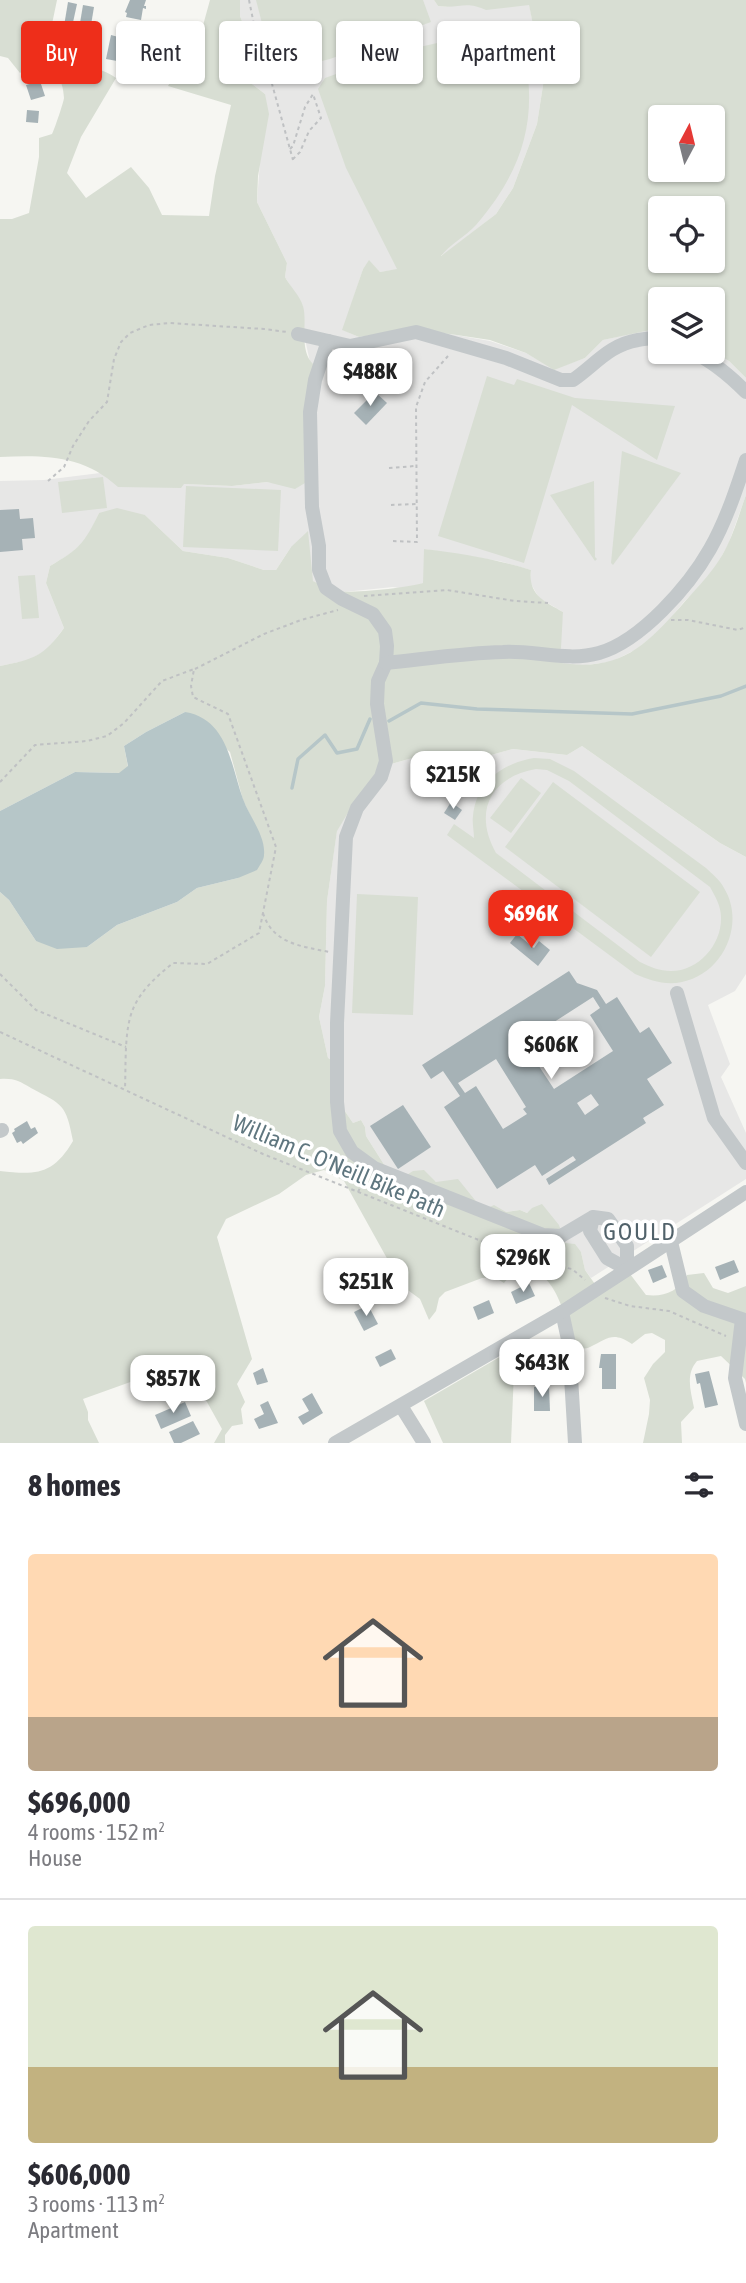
<!DOCTYPE html>
<meta charset="utf-8">
<style>
body{margin:0;font-family:"Asap Condensed",sans-serif;background:#f2f2f3;color:#2b2b33;height:100vh;display:flex;flex-direction:column;font-size:26px;white-space:nowrap}
*{box-sizing:border-box;margin:0}
p{font-size:23px;color:#7c7c81}
.icon{flex:none;width:38px;height:38px;fill:none;stroke:currentColor;stroke-width:2;stroke-linecap:round;stroke-linejoin:round}
.map{position:relative;height:1443px;overflow:hidden}
.panel{display:flex;flex-direction:column;background:#fff;flex:1}
.panel>*{flex:none}
.guide{position:absolute;left:21px;top:21px;width:705px;height:63px;display:flex;gap:14px}
.needle{width:46px;rotate:7deg}
.tools{position:absolute;left:648px;top:105px;display:grid;gap:14px}
.tools a{display:grid;place-items:center;width:77px;height:77px;border-radius:7px;background:#fff;box-shadow:0 2px 5px #0004;font-size:35px}
.price{position:absolute;translate:-50% -60px;padding:0 16px;border-radius:14px;background:#fff;color:#222;font-size:23px;line-height:46px;filter:drop-shadow(0 2px 4px #0008)}
.price::after{content:'';position:absolute;left:50%;top:42px;width:21px;height:16px;margin-left:-10px;background:inherit;clip-path:polygon(0 0,100% 0,50% 100%)}
.price.selected{background:#ee2e1a;color:#fff}
ul{padding:0;list-style:none}
li{display:grid;align-content:center;gap:14px;height:371px;padding:0 28px}
li+li{border-top:2px solid #e1e1e2}
li span{display:grid;place-items:center;height:217px;border-radius:7px;color:#555}
li>.icon{margin-inline-start:auto}
span .icon{width:126px;height:126px;fill:#fffc;stroke-width:1}
li b{font-size:30px}
h2{display:flex;justify-content:space-between;align-items:center;height:84px;padding:0 28px;font-size:30px}
.chip{padding:0 24px;border-radius:7px;background:#fff;box-shadow:0 2px 5px #0004;font-size:24px;line-height:63px}
.chip.selected{background:#ee2e1a;color:#fff}
.map>svg:first-child{display:block}
.built{fill:#e7e7e6}
.green{fill:#d8ded3;fill-rule:evenodd}
.water{fill:#b6c6c8}
.lines{fill:none;stroke-linecap:round;stroke-linejoin:round}
.stream{stroke:#b6c6c8;stroke-width:3.5}
.building{fill:#a6b2b6;fill-rule:evenodd}
.path{stroke:#bfc1c3;stroke-width:2;stroke-dasharray:3.5 3.5;stroke-linecap:butt}
.minor{stroke:#c3c8ca;stroke-width:14}
.labels{text-anchor:middle;stroke-width:7;stroke-linejoin:round;paint-order:stroke}
.street-label{font-size:23px;fill:#5f767f;stroke:#fff}
.neighbourhood-label{font-size:24px;letter-spacing:2px;fill:#51626a;stroke:#fff}
</style>
<div class="map">
<svg width="746" height="1443" viewBox="0 0 746 1443">
<rect width="100%" height="100%" fill="#f6f6f2"/>
<g class="built">
<polygon points="240,0 434,0 438,6 446,7 468,1 529,4 544,79 537,124 513,188 496,214 446,253 416,267 380,272 369,261 363,269 343,330 359,337 400,331 450,334 490,341 526,353 554,369 585,358 603,340 659,327 660,352 712,351 729,361 746,378 746,495 728,545 713,571 702,584 683,603 661,630 635,650 611,662 577,666 556,662 563,612 539,598 530,582 531,570 499,561 424,549 424,583 405,589 393,587 344,592 330,591 313,581 291,547 276,570 264,570 228,558 183,551 145,515 99,513 87,539 70,554 50,566 46,583 64,628 48,649 29,660 0,666 0,481 44,480 100,473 184,484 232,486 267,482 281,484 303,458 306,445 310,362 303,330 303,306 285,277 287,263 257,202 265,94 252,84 245,59 250,42 240,16"/>
<polygon points="582,746 720,843 746,857 746,974 735,991 708,1005 730,1064 721,1077 746,1133 746,1179 591,1278 585,1270 581,1252 565,1243 559,1229 531,1210 527,1213 520,1210 506,1212 483,1210 448,1182 436,1182 420,1172 402,1178 390,1174 366,1136 365,1127 361,1120 353,1123 331,1091 328,1058 319,1017 325,986 327,901 337,830 351,808 384,766 416,757 471,789 491,755 513,749 567,755"/>
</g>
<g class="green">
<path d="M0,0H57L52,24L56,35L85,44C84,75 98,64 116,78L81,137L67,173L86,198L131,167L149,188L162,215L209,216L215,176L231,105L168,86L202,29L210,0H240V16L250,42L245,59L252,84L265,94L269,114L258,176L257,202L287,263L285,277C290,286 300,296 303,306C308,323 298,351 314,365C310,404 302,444 305,483L295,489L267,482L232,486L184,484L181,488L118,487C83,455 45,455 0,457V219H12L29,213L39,157V138L52,134C54,131 64,101 64,98C63,71 44,55 20,73L8,58L0,56Z"/>
<polygon points="256,0 423,0 431,22 330,59 282,71 273,66"/>
<path d="M434,0H746V378L729,361L712,351V299H660V328L603,340L585,358L554,370L526,353L490,340L450,334L400,331L359,337L342,330L363,269L369,260L380,272L397,269L346,168L318,89L325,78L397,52L518,25C540,105 531,161 476,225C466,236 449,245 441,256L496,214L513,188L537,124L544,79L529,5L486,10C465,0 460,9 438,6ZM660,117H712V170H660ZM660,208H712V261H660Z"/>
<polygon points="487,376 514,385 517,379 575,398 675,406 657,460 572,405 524,563 438,536"/>
<polygon points="622,451 681,473 613,565 611,563"/>
<polygon points="103,477 107,508 62,513 58,482"/>
<polygon points="594,481 595,557 597,559 595,561 550,495"/>
<polygon points="186,486 281,490 278,551 183,547"/>
<path d="M746,495V866V857L720,843L582,746L567,755L513,749L491,755L471,789L416,757L384,766L351,808L337,831L327,901L325,986L319,1017L328,1058L334,1062L331,1091L353,1123L361,1120L365,1127L366,1136L390,1174L402,1178L413,1171L424,1170L436,1182L458,1179L483,1210L494,1205L506,1212L520,1210L527,1213L532,1208L542,1204L559,1225L565,1243L575,1244L581,1252L585,1270L597,1287L627,1270L646,1295C664,1297 678,1292 687,1275L704,1273L713,1288L728,1293L746,1286V1383L745,1379L721,1356L697,1361C685,1375 691,1391 694,1408L681,1422L682,1443H643L649,1414L650,1400L644,1378L653,1364L665,1352V1340L652,1333L645,1334L632,1344C612,1331 608,1339 590,1347C586,1349 579,1349 573,1349C568,1327 557,1264 523,1273C515,1276 509,1276 504,1283L494,1277L482,1278L445,1292L439,1298L436,1311L429,1320L420,1299L405,1288L389,1262L344,1181L324,1170L306,1175L279,1194L226,1219L217,1237L252,1359L237,1384L245,1402L241,1409L243,1424L232,1426L225,1435V1443H214L222,1429L207,1402L181,1368L175,1366L83,1399L88,1412V1420L99,1443H0V1171C36,1175 53,1175 73,1141C66,1104 63,1105 31,1088C19,1081 14,1078 0,1079V892L9,900L36,941L87,947L117,925L177,902L197,888L238,878L261,838L243,800L230,752L185,712L146,732L124,746L128,767L120,773L75,772L0,811V666C34,659 43,657 64,628L46,583L50,566C79,549 84,544 99,513L117,508L145,515L183,551L228,558L264,570H276L291,547L308,531L313,581C320,584 326,590 333,591C349,594 407,588 423,583L424,549C460,553 495,559 531,570C528,595 544,601 563,612L561,648L556,662C617,673 643,649 681,606C700,584 714,572 727,546C735,530 740,511 746,495Z"/>
<polygon points="35,575 39,618 22,619 18,576"/>
<path d="M534,758L550,759L574,771L706,868C712,874 720,880 724,888C746,924 723,974 682,982C665,986 650,980 635,974L447,835L454,824L474,838C474,831 472,823 473,816C476,782 503,763 534,758ZM536,769L547,770L569,781L710,887C715,896 721,906 721,917C722,944 699,971 671,971C660,971 650,967 640,962L496,853C473,812 490,777 536,769Z"/>
<polygon points="521,778 541,793 511,833 490,818"/>
<polygon points="553,782 700,892 651,957 505,847"/>
<polygon points="357,894 418,897 413,1015 352,1013"/>
<polygon points="515,1348 511,1443 443,1443 424,1401"/>
</g>
<path class="water" d="M185,712C228,719 231,766 243,799C249,816 266,836 264,855C264,860 259,866 257,870L238,878L197,888L177,902L117,925L87,947L57,949L36,941L9,900L0,892V811L75,772L119,773L128,766L124,746L146,732Z"/>
<g class="lines">
<g class="stream">
<polyline points="389,721 421,703 477,709 632,714 721,696 746,686"/>
<polyline points="292,788 298,759 325,735 337,753 357,749 370,719"/>
</g>
</g>
<g class="building">
<polygon points="130,0 146,0 144,6 146,6 146,9 143,8 141,20 126,17 127,13 125,12"/>
<polygon points="68,2 77,4 72,27 64,26"/>
<polygon points="83,5 94,7 90,31 79,29"/>
<polygon points="111,35 122,38 117,61 106,59"/>
<polygon points="125,38 133,40 128,64 119,62"/>
<polygon points="40,81 45,96 31,100 26,85"/>
<polygon points="27,110 39,111 38,123 26,122"/>
<polygon points="375,392 387,403 366,425 354,413"/>
<polygon points="19,509 20,519 33,518 35,538 22,539 23,550 0,552 0,510"/>
<polygon points="451,802 462,810 455,820 444,813"/>
<polygon points="517,934 534,948 539,941 550,950 538,966 510,943"/>
<path d="M569,971L577,983L597,990L606,1004L617,997L640,1033L649,1027L672,1063L647,1079L664,1105L643,1118L646,1123L549,1185L546,1179L576,1160L573,1156L542,1176L535,1165L497,1189L444,1107L460,1096L443,1071L431,1079L422,1065ZM593,997L600,1008L590,1015L613,1051L554,1089L523,1042ZM496,1059L526,1107L523,1109L527,1114L503,1129L476,1086L465,1093L458,1083ZM591,1094L599,1105L585,1115L577,1103Z"/>
<polygon points="403,1105 431,1147 398,1169 370,1126"/>
<polygon points="27,1121 31,1129 35,1127 38,1133 23,1144 21,1141 17,1143 12,1133 15,1131 14,1129"/>
<polygon points="734,1260 739,1272 720,1280 715,1267"/>
<polygon points="662,1265 667,1277 653,1283 648,1270"/>
<polygon points="529,1283 535,1296 516,1304 511,1292"/>
<polygon points="489,1300 494,1313 478,1320 473,1307"/>
<polygon points="368,1305 378,1324 364,1331 354,1312"/>
<polygon points="391,1349 396,1359 380,1367 375,1357"/>
<polygon points="601,1354 616,1354 616,1389 602,1389 602,1368 599,1368"/>
<polygon points="263,1368 268,1382 257,1385 253,1373"/>
<polygon points="709,1371 718,1405 705,1408 700,1383 697,1384 695,1374"/>
<polygon points="549,1386 550,1411 534,1411 534,1387"/>
<polygon points="312,1393 323,1413 303,1425 298,1417 309,1411 302,1399"/>
<polygon points="268,1401 278,1423 259,1429 254,1419 264,1414 260,1405"/>
<polygon points="185,1402 191,1416 161,1429 155,1415"/>
<polygon points="193,1421 200,1434 181,1443 174,1443 169,1432"/>
</g>
<g class="lines">
<g class="path">
<polyline points="249,0 264,74 269,73 293,160"/>
<polyline points="290,149 293,146 305,107 313,94 321,118 309,131 300,152 293,159"/>
<polyline points="389,468 415,466"/>
<polyline points="48,481 64,467 73,446 89,421 107,402 114,359 121,342 130,333 149,325 169,323 264,329 287,332"/>
<polyline points="391,505 416,504"/>
<polyline points="393,541 417,542 416,407 425,382 448,356"/>
<polyline points="364,596 447,590 515,601 548,603"/>
<polyline points="671,620 688,620 738,630 746,627"/>
<polyline points="195,669 264,634 301,620 338,610"/>
<path d="M0,782L35,745L87,741L107,736L124,723L162,681L194,669L191,686L193,697L228,714L276,847L259,933L207,964L173,963C157,976 141,990 133,1009C124,1030 126,1065 125,1088"/>
<path d="M263,913C273,944 301,946 329,952"/>
<polyline points="0,974 36,1010 126,1047"/>
<polyline points="0,1032 263,1154 529,1260 572,1269 585,1280"/>
<polyline points="358,1192 365,1178"/>
<polyline points="605,1298 630,1306 669,1311 726,1336"/>
</g>
<g class="minor">
<path d="M298,334L350,346L416,332L506,358L561,380H573C596,364 609,345 638,340C646,339 652,337 660,339"/>
<polyline points="328,341 315,380 310,412 312,507 319,546 319,570 326,588 342,599 373,614 385,631 387,646 386,663 378,681 377,704 386,761 381,777 357,808 346,837 337,1023 337,1102 340,1131 352,1152 374,1168 543,1235 561,1236 593,1217 608,1219 627,1246 627,1269 607,1258 590,1231 593,1217"/>
<path d="M692,352C713,361 730,376 746,392"/>
<path d="M386,663C425,659 464,653 503,652C534,650 568,662 599,653C641,641 689,586 710,549C726,521 736,490 746,460"/>
<polyline points="677,993 714,1118 746,1163"/>
<polyline points="0,1131 2,1130"/>
<polyline points="671,1242 683,1291 704,1306 742,1319 735,1378 746,1424"/>
<polyline points="562,1312 569,1344 575,1443"/>
<polyline points="401,1406 424,1443"/>
<polyline points="335,1443 562,1312 746,1192"/>
</g>
</g>
<g class="labels">
<g class="street-label">
<text transform="translate(339 1166) rotate(23)" y="8">William C. O'Neill Bike Path</text>
</g>
<g class="neighbourhood-label">
<text x="640" y="1240">GOULD</text>
</g>
</g>
</svg>
<div class="tools">
<a><svg class="needle" viewBox="-14 -14 28 28"><path d="M0-13l5 13h-10z" fill="#e53935"/><path d="M0 13l5-13h-10z" fill="#7c7c81"/></svg></a>
<a><svg class="icon" aria-label="locate" viewBox="0 0 24 24"><circle cx="12" cy="12" r="6"/><path d="M12 2v4M12 18v4M2 12h4M18 12h4"/></svg></a>
<a><svg class="icon" aria-label="layers" viewBox="0 0 24 24"><path d="M12 4l9 5-9 5-9-5zM3 14l9 5 9-5"/></svg></a>
</div>
<b class="price" style="left:370px;top:408px">$488K</b>
<b class="price" style="left:453px;top:811px">$215K</b>
<b class="price selected" style="left:531px;top:950px">$696K</b>
<b class="price" style="left:551px;top:1081px">$606K</b>
<b class="price" style="left:523px;top:1294px">$296K</b>
<b class="price" style="left:366px;top:1318px">$251K</b>
<b class="price" style="left:542px;top:1399px">$643K</b>
<b class="price" style="left:173px;top:1415px">$857K</b>
<div class="guide">
<a class="chip selected">Buy</a>
<a class="chip">Rent</a>
<a class="chip">Filters</a>
<a class="chip">New</a>
<a class="chip">Apartment</a>
</div>
</div>
<section class="panel">
<h2>8 homes<svg class="icon" aria-label="filters" viewBox="0 0 24 24"><path d="M4 7h16M4 17h16"/><circle cx="9" cy="7" r="2"/><circle cx="15" cy="17" r="2"/></svg></h2>
<ul>
<li><span style="background:linear-gradient(#ffd9b3 75%,#b9a48a 0)"><svg class="icon" aria-label="home" viewBox="0 0 24 24"><path d="M3 11l9-7 9 7M6 9v11h12V9"/></svg></span><div><b>$696,000</b><p>4 rooms · 152 m²</p><p>House</p></div></li>
<li><span style="background:linear-gradient(#dfe7d0 65%,#c2b280 0)"><svg class="icon" aria-label="home" viewBox="0 0 24 24"><path d="M3 11l9-7 9 7M6 9v11h12V9"/></svg></span><div><b>$606,000</b><p>3 rooms · 113 m²</p><p>Apartment</p></div></li>
</ul>
</section>
